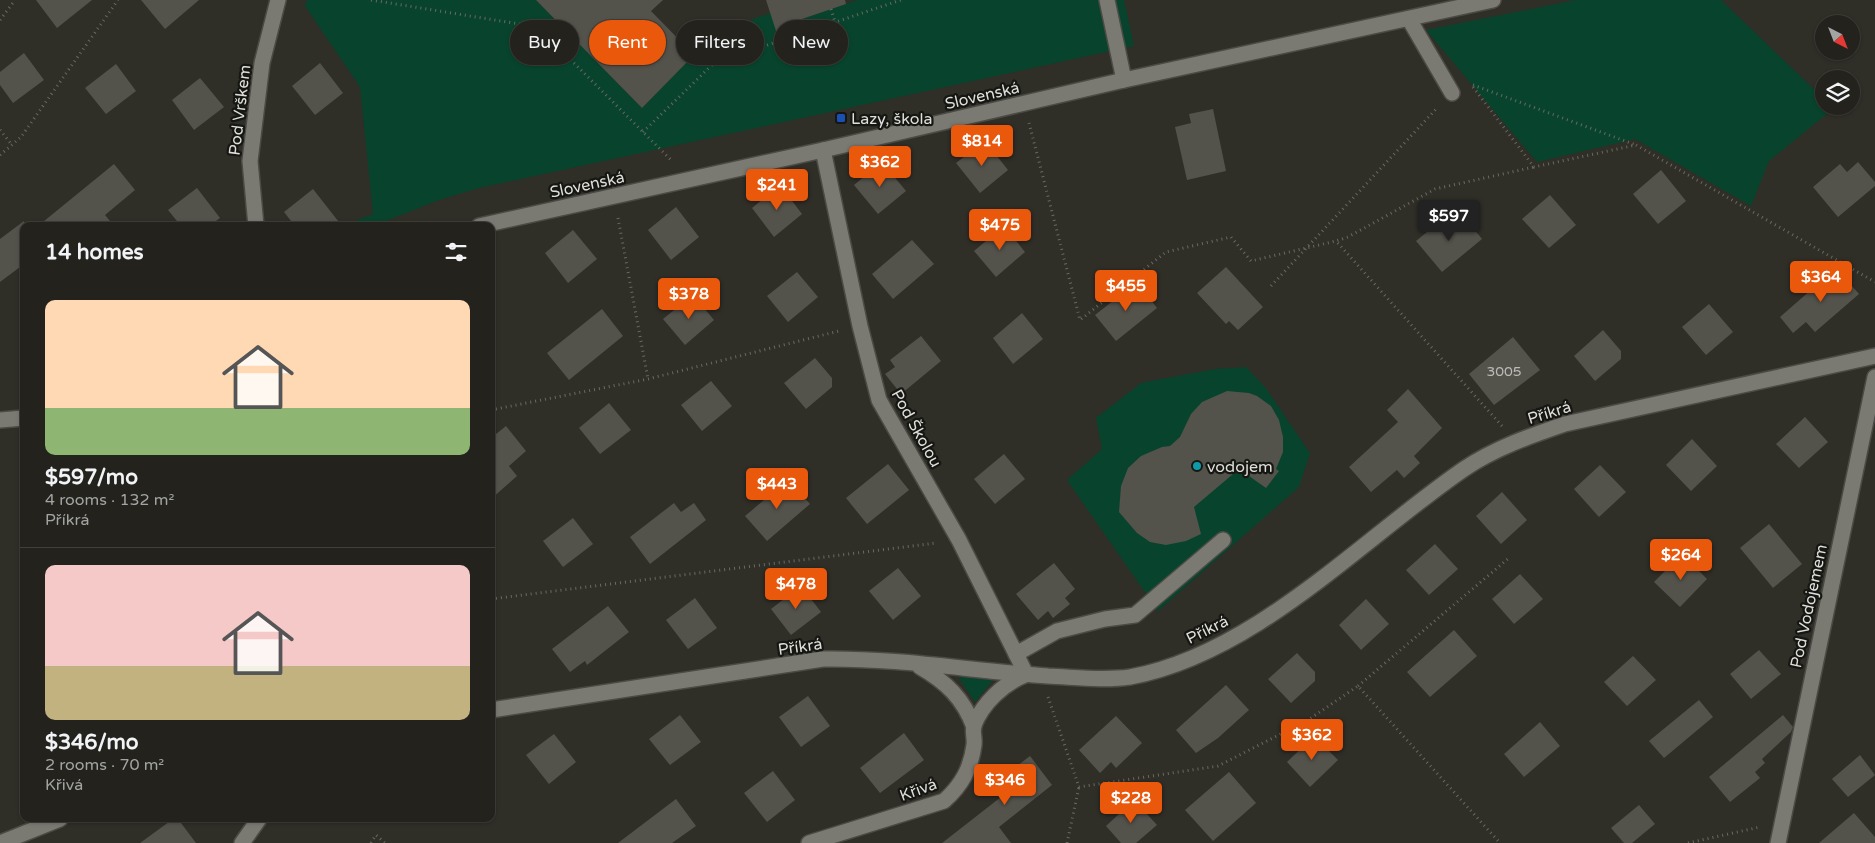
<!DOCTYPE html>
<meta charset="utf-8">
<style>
body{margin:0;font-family:"Varela Round",sans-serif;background:#2b2a26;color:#f1f3f6;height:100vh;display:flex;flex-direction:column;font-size:19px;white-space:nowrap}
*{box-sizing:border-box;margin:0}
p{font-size:16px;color:#a3a4a4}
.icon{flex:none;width:28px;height:28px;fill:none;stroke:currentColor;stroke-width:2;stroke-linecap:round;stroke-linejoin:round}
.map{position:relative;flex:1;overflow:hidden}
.sheet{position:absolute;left:20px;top:222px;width:475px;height:600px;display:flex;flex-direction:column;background:#23221d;border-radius:10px;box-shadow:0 1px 4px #0004,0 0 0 1px #403f3b}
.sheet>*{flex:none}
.top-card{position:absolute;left:510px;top:20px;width:475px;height:45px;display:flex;gap:10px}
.needle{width:32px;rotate:138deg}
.buttons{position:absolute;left:1815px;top:15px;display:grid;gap:10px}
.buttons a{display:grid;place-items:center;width:45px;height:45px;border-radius:50%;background:#23221d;box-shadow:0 1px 4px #0004,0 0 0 1px #403f3b;font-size:25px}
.price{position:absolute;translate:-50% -42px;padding:0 11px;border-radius:5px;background:#ea580c;color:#fff;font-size:16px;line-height:32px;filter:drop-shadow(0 1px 2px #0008)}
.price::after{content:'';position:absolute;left:50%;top:30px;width:15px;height:11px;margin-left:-8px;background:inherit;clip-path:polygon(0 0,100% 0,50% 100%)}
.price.current{background:#222;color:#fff}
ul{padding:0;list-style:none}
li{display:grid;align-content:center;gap:10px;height:265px;padding:0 25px}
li+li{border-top:1px solid #403f3b}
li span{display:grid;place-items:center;height:155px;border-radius:10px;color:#555}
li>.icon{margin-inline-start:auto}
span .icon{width:90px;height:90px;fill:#fffc;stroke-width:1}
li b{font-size:21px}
h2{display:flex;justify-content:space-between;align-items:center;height:60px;padding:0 25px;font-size:21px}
.chip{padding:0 18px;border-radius:22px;background:#23221d;box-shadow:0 1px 4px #0004,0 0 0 1px #403f3b;font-size:18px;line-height:45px}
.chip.current{background:#ea580c;color:#fff}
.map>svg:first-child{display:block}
.green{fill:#08442d}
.building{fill:#53524b}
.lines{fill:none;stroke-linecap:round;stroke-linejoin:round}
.service-casing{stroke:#4b4a45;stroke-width:18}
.minor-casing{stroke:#4b4a45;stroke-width:18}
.path{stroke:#6a6963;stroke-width:3;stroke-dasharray:1 4;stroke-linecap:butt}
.service{stroke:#7b7a72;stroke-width:15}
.minor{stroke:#7b7a72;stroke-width:15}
.transit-dot{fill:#1a4fb4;stroke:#161613;stroke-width:2}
.culture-dot{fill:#0f9aa8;stroke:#161613;stroke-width:2}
.labels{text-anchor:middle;stroke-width:4.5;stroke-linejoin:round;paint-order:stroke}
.number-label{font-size:14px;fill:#bcbbb6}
.street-label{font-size:16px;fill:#dfdeda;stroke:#161613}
.poi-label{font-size:16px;fill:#dfdeda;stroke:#161613;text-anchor:start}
</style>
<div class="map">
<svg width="1875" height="843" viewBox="0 0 1875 843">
<rect width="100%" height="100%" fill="#2f2e27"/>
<g class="green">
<polygon points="307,0 536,0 642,108 694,55 753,19 771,13 779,37 805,28 802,19 857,0 1124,0 1134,46 479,188 439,200 373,226 341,226 373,214 360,87 305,6"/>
<polygon points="1576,0 1721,0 1824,99 1824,106 1834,108 1769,161 1751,206 1635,139 1537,162 1426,30"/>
<polygon points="1246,367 1265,387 1310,453 1299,487 1158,611 1067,480 1102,449 1096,418 1141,383 1215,369"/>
<polygon points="958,677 994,679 975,702"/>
</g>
<g class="building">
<polygon points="36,0 92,0 57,28"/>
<polygon points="141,0 199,0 165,29"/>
<polygon points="536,0 663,0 651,11 694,55 642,108"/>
<polygon points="766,0 845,0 846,4 802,19 805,28 778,37"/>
<polygon points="24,53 44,80 13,103 0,85 0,72"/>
<polygon points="320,63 343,93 315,115 292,86"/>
<polygon points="116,64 136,91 106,114 85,88"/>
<polygon points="200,78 224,107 194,130 172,100"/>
<polygon points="1213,109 1226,171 1187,180 1175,127 1191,123 1189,114"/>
<polygon points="985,141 1008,170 980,193 956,163"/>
<polygon points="882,162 906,191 878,214 854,185"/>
<polygon points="1858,162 1875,182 1875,186 1838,217 1813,187 1840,164 1847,172"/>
<polygon points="114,164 135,190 105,215 114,226 38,226"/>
<polygon points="1661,170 1686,201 1658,224 1633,194"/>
<polygon points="780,185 802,214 774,237 752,208"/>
<polygon points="197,188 220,218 209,226 181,226 168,210"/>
<polygon points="313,189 342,226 295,226 284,212"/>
<polygon points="1550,195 1576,225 1549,248 1522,219"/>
<polygon points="676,207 699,237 671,260 648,230"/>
<polygon points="1464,217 1482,239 1442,272 1416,241 1444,218 1451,227"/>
<polygon points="24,221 24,264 0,282 0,239"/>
<polygon points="1004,226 1025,252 996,277 974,251"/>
<polygon points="573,230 597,259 568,283 545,253"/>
<polygon points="912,240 934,264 893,299 872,274"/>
<polygon points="1226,267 1263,307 1238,330 1229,321 1226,324 1197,293"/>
<polygon points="1836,268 1859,294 1815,332 1806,322 1793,333 1780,317"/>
<polygon points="797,272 818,297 788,322 767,296"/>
<polygon points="1137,282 1157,308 1116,341 1095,315"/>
<polygon points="693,295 714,320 685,345 663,319"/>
<polygon points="1709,304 1733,332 1706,355 1682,327"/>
<polygon points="602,309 623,336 569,380 547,353"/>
<polygon points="1022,313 1043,339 1013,364 993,338"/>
<polygon points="1603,330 1621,351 1621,359 1595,381 1574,356"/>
<polygon points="921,336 941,361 901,394 885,374 895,367 890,360"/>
<polygon points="1513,337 1540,370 1494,405 1469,374"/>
<polygon points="815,358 832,378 832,387 806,409 784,383"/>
<polygon points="711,381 732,406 702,431 681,405"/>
<polygon points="1408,389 1442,428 1414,456 1420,463 1404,478 1397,470 1371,492 1349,467 1398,422 1387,410"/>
<polygon points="1227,391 1249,393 1257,396 1271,406 1279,420 1283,437 1283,452 1276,469 1279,471 1266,488 1239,469 1194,507 1201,534 1186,541 1166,545 1150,542 1137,533 1119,512 1121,486 1128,468 1141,456 1162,447 1170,446 1180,437 1191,414 1202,402"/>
<polygon points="609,403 631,430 600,454 579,428"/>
<polygon points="1805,417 1828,442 1799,468 1776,444"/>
<polygon points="506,426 526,451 509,466 517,476 491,499 491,438"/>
<polygon points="1692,439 1717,466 1691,491 1666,465"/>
<polygon points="1004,454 1025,479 995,504 974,479"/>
<polygon points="888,464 909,490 867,524 846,498"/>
<polygon points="1600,465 1626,492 1599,517 1574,489"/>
<polygon points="788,480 810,504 767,541 745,516"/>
<polygon points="1502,492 1527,520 1501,544 1476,516"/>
<polygon points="674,503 681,512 694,503 706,520 650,564 630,537"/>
<polygon points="573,518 593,544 563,567 543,541"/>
<polygon points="1769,524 1802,564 1773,588 1740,548"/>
<polygon points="1435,544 1458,569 1429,595 1406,570"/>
<polygon points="1682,554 1707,579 1680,607 1654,582"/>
<polygon points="1054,563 1075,589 1065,598 1070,604 1053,618 1048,611 1038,620 1016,594"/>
<polygon points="898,568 921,596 893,620 869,591"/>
<polygon points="1520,574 1543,599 1514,624 1492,599"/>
<polygon points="801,586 821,612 791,635 771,609"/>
<polygon points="695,598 717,628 688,649 666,620"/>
<polygon points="1366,599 1389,624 1361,650 1339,625"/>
<polygon points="608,606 629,632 587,665 585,661 570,672 552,649"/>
<polygon points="1454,630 1477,656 1430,697 1407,672"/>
<polygon points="1759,650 1781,674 1751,699 1730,674"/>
<polygon points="1297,653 1315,672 1315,681 1291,703 1268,679"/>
<polygon points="1633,656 1656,680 1627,706 1604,682"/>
<polygon points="1226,685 1249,710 1218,738 1196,753 1176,730"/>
<polygon points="808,696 830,726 801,747 779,717"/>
<polygon points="1699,700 1713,717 1664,758 1649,741"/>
<polygon points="680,715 701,742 670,765 649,739"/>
<polygon points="1783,715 1793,727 1791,732 1762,759 1765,763 1755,772 1760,778 1730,802 1709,777"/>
<polygon points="1116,716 1142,743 1116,768 1111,762 1100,773 1079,750"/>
<polygon points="1540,722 1560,746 1524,777 1504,754"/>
<polygon points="904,733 924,760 880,793 860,768"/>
<polygon points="554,734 576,762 549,784 526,755"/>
<polygon points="1314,736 1338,760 1310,787 1287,762"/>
<polygon points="1860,755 1875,775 1848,797 1832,779"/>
<polygon points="1030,756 1052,785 999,827 1011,843 942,843 1010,790 1001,778"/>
<polygon points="773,771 795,800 767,822 744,793"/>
<polygon points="1229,772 1256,803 1213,841 1185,810"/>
<polygon points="676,799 696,826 672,843 618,843"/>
<polygon points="1134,800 1157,825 1136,843 1121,843 1106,826"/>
<polygon points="1639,805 1655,824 1632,843 1624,843 1611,828"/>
<polygon points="1854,813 1875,837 1875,843 1819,843"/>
<polygon points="173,819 178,819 196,843 140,843"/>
</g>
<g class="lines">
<g class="service-casing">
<g id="service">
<polyline points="1409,19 1452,93"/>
<polyline points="1016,654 1057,631 1105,619 1135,615 1223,540"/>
</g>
</g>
<g class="minor-casing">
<g id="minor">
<polyline points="1107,0 1124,80"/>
<polyline points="823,150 860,326 879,400 959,540 1026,674"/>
<polyline points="256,226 250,161 262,63 278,0"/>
<polyline points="479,226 823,150 1124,80 1493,0"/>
<polyline points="0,420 24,418"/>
<path d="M920,667C946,682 963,698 974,727"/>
<path d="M491,710L823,659C899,658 973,671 1048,676C1074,677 1103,681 1130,677C1255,654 1362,539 1464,469C1495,448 1530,436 1565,424L1875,356"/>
<polyline points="0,843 60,819"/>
<polyline points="242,843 259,819"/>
<path d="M809,843L944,801C962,785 971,768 974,745C975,738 972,731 974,725C983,703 1003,684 1025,675"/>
<polyline points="1778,843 1875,377"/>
</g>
</g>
<g class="path">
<polyline points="371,0 538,27 672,161"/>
<polyline points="831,9 835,22"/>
<polyline points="0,20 15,0"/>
<polyline points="545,34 557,22"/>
<polyline points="1473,85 1636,145"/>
<polyline points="1473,87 1534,167 1636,145 1875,282"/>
<polyline points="1029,123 1080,320 1166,252 1231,237 1251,261 1336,241"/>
<polyline points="0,130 12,145"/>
<polyline points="643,132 714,63 901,0"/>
<polyline points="0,155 21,137 118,0"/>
<polyline points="618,218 648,379"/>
<polyline points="1271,286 1438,107"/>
<polyline points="491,410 648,379 839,331"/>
<polyline points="1502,426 1336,241 1348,237 1435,189 1534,167"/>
<polyline points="491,599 936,543"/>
<polyline points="1358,686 1509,558"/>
<polyline points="1048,697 1079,787 1218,766 1308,720 1358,686 1500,843"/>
<polyline points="371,843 376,835 385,843"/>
<polyline points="1067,843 1079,787"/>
<polyline points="1688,843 1760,827"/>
</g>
<use href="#service" class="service"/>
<use href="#minor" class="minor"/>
</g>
<rect class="transit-dot" x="836" y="113" width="10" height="10" rx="2.5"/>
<circle class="culture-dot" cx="1197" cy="466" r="5"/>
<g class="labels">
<g class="number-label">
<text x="1504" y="376">3005</text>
</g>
<g class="street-label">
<text transform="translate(982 95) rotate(-13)" y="6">Slovenská</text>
<text transform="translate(239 110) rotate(-83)" y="6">Pod Vrškem</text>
<text transform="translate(587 184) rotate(-12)" y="6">Slovenská</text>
<text transform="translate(1549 412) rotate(-17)" y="6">Příkrá</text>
<text transform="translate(917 428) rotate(61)" y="6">Pod Školou</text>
<text transform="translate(1808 606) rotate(-78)" y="6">Pod Vodojemem</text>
<text transform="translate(1207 629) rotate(-26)" y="6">Příkrá</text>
<text transform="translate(800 646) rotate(-8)" y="6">Příkrá</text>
<text transform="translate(918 789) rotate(-20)" y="6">Křivá</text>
</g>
<g class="poi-label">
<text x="851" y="124">Lazy, škola</text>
<text x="1207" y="472">vodojem</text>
</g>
</g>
</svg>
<div class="buttons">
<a><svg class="needle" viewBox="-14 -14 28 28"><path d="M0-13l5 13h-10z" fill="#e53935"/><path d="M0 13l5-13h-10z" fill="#a3a4a4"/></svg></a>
<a><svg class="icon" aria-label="layers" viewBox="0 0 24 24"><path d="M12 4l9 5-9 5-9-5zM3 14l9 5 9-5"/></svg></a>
</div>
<b class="price" style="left:982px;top:167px">$814</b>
<b class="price" style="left:880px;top:188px">$362</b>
<b class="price" style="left:777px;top:211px">$241</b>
<b class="price current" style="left:1449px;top:242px">$597</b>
<b class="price" style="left:1000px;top:251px">$475</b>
<b class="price" style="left:1821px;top:303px">$364</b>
<b class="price" style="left:1126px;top:312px">$455</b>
<b class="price" style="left:689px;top:320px">$378</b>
<b class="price" style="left:777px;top:510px">$443</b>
<b class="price" style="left:1681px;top:581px">$264</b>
<b class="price" style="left:796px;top:610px">$478</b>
<b class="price" style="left:1312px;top:761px">$362</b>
<b class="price" style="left:1005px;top:806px">$346</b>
<b class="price" style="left:1131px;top:824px">$228</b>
<div class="top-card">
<a class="chip">Buy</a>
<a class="chip current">Rent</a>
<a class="chip">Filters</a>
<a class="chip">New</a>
</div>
<section class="sheet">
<h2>14 homes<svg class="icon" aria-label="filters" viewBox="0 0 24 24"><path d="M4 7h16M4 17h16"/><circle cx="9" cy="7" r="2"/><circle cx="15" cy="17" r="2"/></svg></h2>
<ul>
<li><span style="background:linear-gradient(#ffd9b3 70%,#8fb573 0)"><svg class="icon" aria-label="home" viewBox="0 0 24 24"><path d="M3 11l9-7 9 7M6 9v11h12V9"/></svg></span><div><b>$597/mo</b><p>4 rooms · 132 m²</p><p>Příkrá</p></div></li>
<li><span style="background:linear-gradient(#f6c9c9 65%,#c2b280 0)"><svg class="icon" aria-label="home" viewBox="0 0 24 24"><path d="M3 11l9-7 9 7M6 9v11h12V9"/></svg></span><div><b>$346/mo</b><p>2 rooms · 70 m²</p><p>Křivá</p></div></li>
</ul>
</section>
</div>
